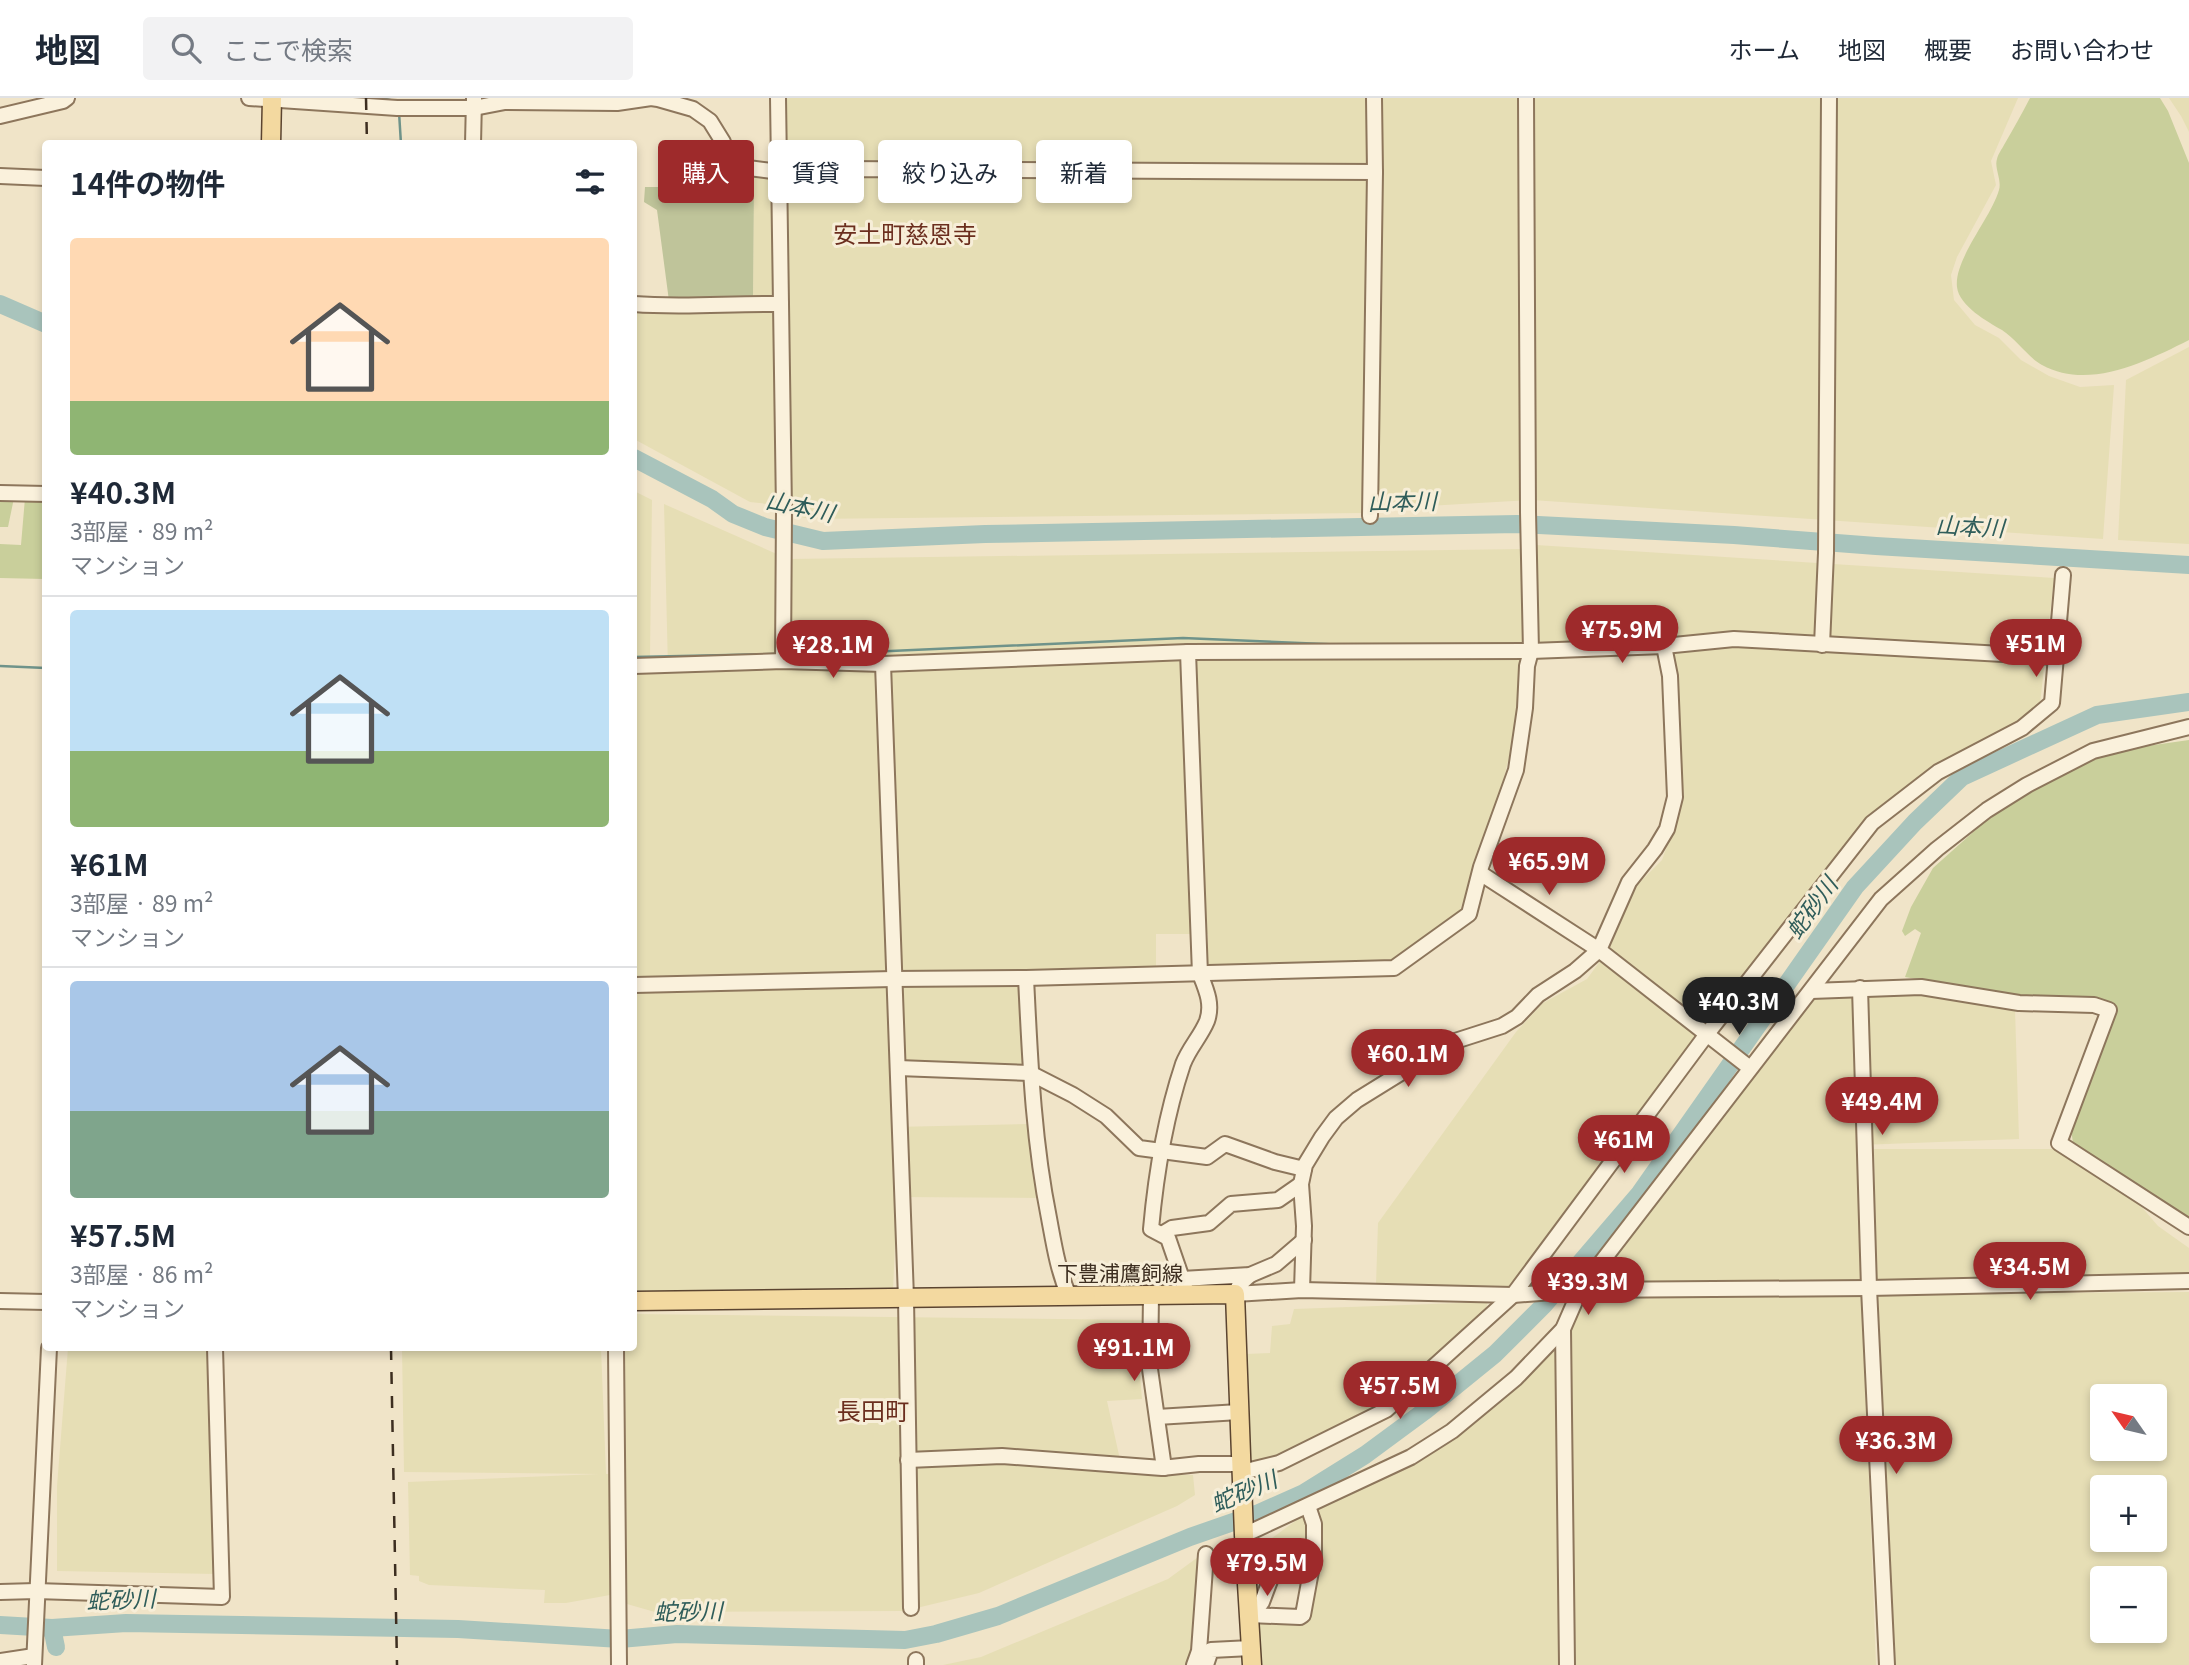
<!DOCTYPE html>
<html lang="ja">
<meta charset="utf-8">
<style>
body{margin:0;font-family:Georgia,"Noto Sans JP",serif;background:#f2f2f3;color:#1f2937;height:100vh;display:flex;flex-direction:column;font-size:26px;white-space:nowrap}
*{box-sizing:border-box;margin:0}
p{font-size:23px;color:#747a83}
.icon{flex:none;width:38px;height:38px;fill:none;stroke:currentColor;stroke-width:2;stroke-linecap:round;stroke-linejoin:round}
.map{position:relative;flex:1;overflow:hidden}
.side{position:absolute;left:42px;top:42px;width:595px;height:1211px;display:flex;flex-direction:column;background:#fff;border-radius:7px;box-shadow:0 4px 10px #0003}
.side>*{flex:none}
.hud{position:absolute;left:658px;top:42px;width:665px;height:63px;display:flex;gap:14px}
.needle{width:46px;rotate:304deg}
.tools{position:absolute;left:2090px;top:1286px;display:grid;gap:14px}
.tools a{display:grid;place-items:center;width:77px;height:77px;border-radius:7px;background:#fff;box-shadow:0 4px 10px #0003;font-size:35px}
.price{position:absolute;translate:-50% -60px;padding:0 16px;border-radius:24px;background:#9e2a2b;color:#fff;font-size:23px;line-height:46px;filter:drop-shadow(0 2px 4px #0008)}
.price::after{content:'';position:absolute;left:50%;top:42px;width:21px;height:16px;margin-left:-10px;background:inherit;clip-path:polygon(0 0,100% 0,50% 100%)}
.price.active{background:#222;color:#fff}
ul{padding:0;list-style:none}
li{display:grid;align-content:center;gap:14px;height:371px;padding:0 28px}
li+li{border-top:2px solid #e0e1e3}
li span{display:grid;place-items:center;height:217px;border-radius:7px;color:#555}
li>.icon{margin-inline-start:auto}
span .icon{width:126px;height:126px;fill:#fffc;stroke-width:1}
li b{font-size:30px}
h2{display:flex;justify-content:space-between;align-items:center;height:84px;padding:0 28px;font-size:30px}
.pill{padding:0 24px;border-radius:7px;background:#fff;box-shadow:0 4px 10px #0003;font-size:24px;line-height:63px}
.pill.active{background:#9e2a2b;color:#fff}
header{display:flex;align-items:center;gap:42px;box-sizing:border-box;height:98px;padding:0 35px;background:#fff;border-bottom:2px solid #e0e1e3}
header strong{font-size:33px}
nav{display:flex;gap:38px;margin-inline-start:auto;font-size:24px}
.search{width:490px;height:63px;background:#f2f2f3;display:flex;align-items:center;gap:18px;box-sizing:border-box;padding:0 24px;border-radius:7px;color:#747a83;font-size:26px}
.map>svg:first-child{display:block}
.farmland{fill:#e6deb5;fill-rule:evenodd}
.green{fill:#c9cf9b}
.cemetery{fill:#bfc49a}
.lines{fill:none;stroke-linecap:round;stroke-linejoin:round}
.stream{stroke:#6f938a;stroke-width:2.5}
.river{stroke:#a9c4bc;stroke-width:18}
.minor-casing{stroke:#8d765c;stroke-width:18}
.major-casing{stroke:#5b4430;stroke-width:21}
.minor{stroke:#faf1dc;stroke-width:14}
.major{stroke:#f3d9a0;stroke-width:18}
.rail{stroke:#3d2e20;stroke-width:2.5;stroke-dasharray:12 12;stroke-linecap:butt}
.labels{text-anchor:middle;stroke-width:6;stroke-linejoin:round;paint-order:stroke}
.street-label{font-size:21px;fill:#3d2e20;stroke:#f7eed8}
.water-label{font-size:23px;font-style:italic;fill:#2f5d5a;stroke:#f7eed8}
.quarter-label{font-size:24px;fill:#6b2e1e;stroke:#f7eed8}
</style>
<header>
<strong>地図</strong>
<div class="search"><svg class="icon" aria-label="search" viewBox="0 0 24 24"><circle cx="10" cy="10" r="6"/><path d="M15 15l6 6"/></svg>ここで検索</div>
<nav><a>ホーム</a><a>地図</a><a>概要</a><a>お問い合わせ</a></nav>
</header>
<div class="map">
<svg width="2189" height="1567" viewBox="0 0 2189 1567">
<rect width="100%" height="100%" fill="#f0e4c8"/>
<g class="farmland">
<polygon points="783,0 1366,0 1366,409 1363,415 809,421 794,417 786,411"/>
<polygon points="1383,0 2018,0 1991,63 1996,87 1957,159 1951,177 1954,202 1975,227 1999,240 2021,262 2049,278 2080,289 2114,287 2103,441 1532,402 1376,411"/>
<polygon points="2169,0 2189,0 2189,34 2181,18"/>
<polygon points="754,75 775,77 776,407 750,404 634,341 634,210 753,210"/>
<polygon points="2189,249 2189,446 2118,442 2126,282"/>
<polygon points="634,393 652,402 650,560 634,560"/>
<polygon points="664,406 788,461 1522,451 1523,572 1517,626 1499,700 1460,812 1452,821 1393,864 1208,868 1208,836 1156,836 1156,871 634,882 634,576 668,571"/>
<polygon points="1536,447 2054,480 2040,606 2021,624 2001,631 1934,669 1864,723 1509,1188 1376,1187 1378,1125 1516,934 1543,905 1587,881 1598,866 1610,848 1635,789 1662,762 1684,700 1669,540 1537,548"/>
<polygon points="1020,885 1025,971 892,969 894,1029 1028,1026 1038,1100 897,1099 893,1193 634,1197 634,893"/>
<polygon points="1924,893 2015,911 2019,1041 1859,1047 1865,1185 1595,1187 1605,1170 1816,898"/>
<polygon points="1874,1051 2055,1051 2140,1107 2158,1128 2189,1150 2189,1175 1877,1184"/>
<path d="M2189,1194V1567H1890L1876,1196ZM2102,1298H2154V1351H2102ZM2102,1390H2154V1442H2102ZM2102,1480H2154V1533H2102Z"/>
<polygon points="1862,1198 1876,1567 1574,1567 1567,1231 1588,1201"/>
<polygon points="1488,1204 1484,1216 1380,1310 1289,1359 1249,1366 1245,1256 1270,1255 1272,1228 1290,1226 1294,1211"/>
<polygon points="634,1216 1143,1222 1139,1266 1142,1301 1107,1303 1123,1375 1193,1377 1195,1397 1177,1408 979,1495 904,1513 655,1514 627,1506 625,1250 634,1250"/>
<polygon points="1557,1247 1563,1567 1262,1567 1257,1524 1297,1526 1314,1449 1253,1454 1309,1413 1411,1364"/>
<polygon points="68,1250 211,1250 216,1476 57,1473 57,1388"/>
<polygon points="402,1250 601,1250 606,1376 612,1376 612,1470 610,1470 610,1497 566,1505 544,1505 545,1492 429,1487 419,1483 419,1478 410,1477 408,1384 599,1376 404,1374"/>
<polygon points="1205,1454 1192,1567 943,1567 981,1559 1168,1481"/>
</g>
<g class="green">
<path d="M2030,0H2160L2168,13L2189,65V242C2147,263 2089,293 2042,267C2029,260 2017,242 2002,232C1988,224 1959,208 1957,189C1954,161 1991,120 1999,92C2002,82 1994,70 1997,61C1998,56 2002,51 2004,47C2013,31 2022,16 2030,0Z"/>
<polygon points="0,399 14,400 8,429 0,429"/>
<polygon points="25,400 45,402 45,481 0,480 0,446 21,447"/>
<polygon points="2189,642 2189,1121 2074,1052 2071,1031 2110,921 2106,903 2093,901 2020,900 1905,879 1921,835 1915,831 1905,838 1902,833 1911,809 1933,770 2028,685 2087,661 2140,649"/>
</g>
<path class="cemetery" d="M645,89H754L753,199C725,199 697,203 669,203L657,112L644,104Z"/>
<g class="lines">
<g class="stream">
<polyline points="381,0 399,4"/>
<polyline points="399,14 401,46"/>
<polyline points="802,557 1183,540 1348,547"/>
<polyline points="634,559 775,556"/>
<polyline points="0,568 46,570"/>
</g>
<g class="river">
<polyline points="0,206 46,226"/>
<polyline points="634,360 712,401 733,416 765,429 823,443 985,436 1517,426 1734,437 1876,448 2189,467"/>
<polyline points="0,1527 52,1530 126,1525 458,1531 620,1541 677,1536 905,1542 936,1536 998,1518 1190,1439 1259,1415 1304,1395 1365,1357 1426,1312 1495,1256 1544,1207 1640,1095 1855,789 1915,724 1962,679 2097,617 2189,604"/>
<polyline points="52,1530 56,1549"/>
</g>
<g class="minor-casing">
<g id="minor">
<polyline points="249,0 397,10 474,10 505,4 617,5 651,0 658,1 693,11 710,23 723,44 725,67 780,74 838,71 1375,74"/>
<polyline points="778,0 784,412 783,563"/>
<polyline points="0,18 63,3 67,0"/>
<polyline points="473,46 474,1"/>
<polyline points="0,78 46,80"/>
<path d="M634,206C683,210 732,205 781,206"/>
<polyline points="0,395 46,396"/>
<polyline points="1370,418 1375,74 1374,0"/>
<polyline points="1822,547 1826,455 1829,0"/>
<polyline points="883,566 906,1200 911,1510"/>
<polyline points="634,568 783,563 883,566 1188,554 1531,553 1664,548 1734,541 2055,559"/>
<polyline points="1480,775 1599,852 1750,970"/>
<path d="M1026,880C1030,960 1033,1041 1049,1120C1054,1147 1058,1173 1069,1198"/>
<polyline points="634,887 893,881 1026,880 1394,870 1469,816 1481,769 1516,672 1525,610 1527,568 1531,553 1528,414 1526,0"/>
<polyline points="1860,890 1869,1190 1887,1567"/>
<polyline points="1811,893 1921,889 2019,905 2094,907 2109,912 2059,1045 2189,1129"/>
<polyline points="898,970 1030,975 1073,997 1106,1018 1139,1050 1207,1059 1225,1046 1275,1064 1304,1071"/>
<polyline points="1162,1136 1172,1130 1209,1125 1231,1106 1278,1102 1301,1086"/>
<polyline points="1250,1177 1240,1186 1235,1196 1302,1192 1513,1197 1580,1192 1869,1190 2189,1183"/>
<polyline points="1182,1181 1250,1177 1276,1166 1304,1142"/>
<polyline points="1302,1192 1304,1128 1301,1086 1305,1067 1322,1039 1336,1020 1357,1002 1449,945 1502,928 1517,919 1538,897 1575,873 1599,852 1629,784 1655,751 1667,731 1675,699 1670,578 1664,548"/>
<polyline points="1151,1198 1150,1271 1164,1370"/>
<path d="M1188,1198L1168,1140L1151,1131C1156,1075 1165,1020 1183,966C1189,950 1201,938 1207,923C1213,906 1206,891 1200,876L1188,554"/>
<polyline points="0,1203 46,1204"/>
<polyline points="1563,1231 1567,1567"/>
<polyline points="616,1250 619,1567"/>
<polyline points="1157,1319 1239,1314"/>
<polyline points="908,1362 1002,1358 1162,1370 1199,1366 1242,1366"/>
<polyline points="1242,1374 1279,1365 1386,1312 1513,1197 1707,936 1872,725 1938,674 2022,630 2052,605 2063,477"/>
<polyline points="1244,1437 1411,1359 1452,1333 1516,1280 1563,1231 1580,1192 1881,801 1937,751 1987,712 2027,687 2093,653 2189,629"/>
<polyline points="0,1494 36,1493 222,1499 215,1250"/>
<polyline points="1249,1510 1259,1508 1262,1504 1274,1472"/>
<polyline points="1249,1517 1300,1519 1303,1517 1314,1457 1314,1426 1308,1408"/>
<polyline points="916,1562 916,1567"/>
<polyline points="0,1563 34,1558"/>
<polyline points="34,1567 49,1250"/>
<polyline points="1194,1567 1199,1553 1206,1456"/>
<polyline points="1206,1567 1211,1552 1251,1550"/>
</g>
</g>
<g class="major-casing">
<g id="major">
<polyline points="271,46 272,0"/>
<polyline points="634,1203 1235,1196 1244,1437 1252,1567"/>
</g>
</g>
<use href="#minor" class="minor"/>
<use href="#major" class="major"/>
<g class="rail">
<polyline points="366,0 367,46"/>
<polyline points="391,1250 397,1567"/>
</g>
</g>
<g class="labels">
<g class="street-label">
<text x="1120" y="1183">下豊浦鷹飼線</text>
</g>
<g class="water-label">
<text transform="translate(1402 404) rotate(-1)" y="8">山本川</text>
<text transform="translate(800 409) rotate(12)" y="8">山本川</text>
<text transform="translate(1970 429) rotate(3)" y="8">山本川</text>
<text transform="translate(1812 810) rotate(-54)" y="8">蛇砂川</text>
<text transform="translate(1244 1394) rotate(-23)" y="8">蛇砂川</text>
<text transform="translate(121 1502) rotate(-2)" y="8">蛇砂川</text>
<text transform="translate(688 1514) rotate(-1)" y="8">蛇砂川</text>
</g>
<g class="quarter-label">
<text x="905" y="145">安土町慈恩寺</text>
<text x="873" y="1322">長田町</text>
</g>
</g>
</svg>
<div class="tools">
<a><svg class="needle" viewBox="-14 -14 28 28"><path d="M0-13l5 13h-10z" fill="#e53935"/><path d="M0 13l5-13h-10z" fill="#747a83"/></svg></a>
<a>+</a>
<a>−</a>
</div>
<b class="price" style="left:1622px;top:567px">¥75.9M</b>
<b class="price" style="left:2036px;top:581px">¥51M</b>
<b class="price" style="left:833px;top:582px">¥28.1M</b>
<b class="price" style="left:1549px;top:799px">¥65.9M</b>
<b class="price active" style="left:1739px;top:939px">¥40.3M</b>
<b class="price" style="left:1408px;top:991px">¥60.1M</b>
<b class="price" style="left:1882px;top:1039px">¥49.4M</b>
<b class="price" style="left:1624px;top:1077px">¥61M</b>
<b class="price" style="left:2030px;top:1204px">¥34.5M</b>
<b class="price" style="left:1588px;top:1219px">¥39.3M</b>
<b class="price" style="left:1134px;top:1285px">¥91.1M</b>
<b class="price" style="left:1400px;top:1323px">¥57.5M</b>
<b class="price" style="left:1896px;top:1378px">¥36.3M</b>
<b class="price" style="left:1267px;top:1500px">¥79.5M</b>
<div class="hud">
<a class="pill active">購入</a>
<a class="pill">賃貸</a>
<a class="pill">絞り込み</a>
<a class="pill">新着</a>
</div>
<section class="side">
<h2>14件の物件<svg class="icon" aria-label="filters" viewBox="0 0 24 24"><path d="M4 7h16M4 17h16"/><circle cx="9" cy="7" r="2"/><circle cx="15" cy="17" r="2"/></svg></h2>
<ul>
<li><span style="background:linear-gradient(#ffd9b3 75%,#8fb573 0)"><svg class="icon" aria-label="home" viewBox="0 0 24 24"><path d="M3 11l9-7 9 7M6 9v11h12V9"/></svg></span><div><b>¥40.3M</b><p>3部屋 · 89 m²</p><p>マンション</p></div></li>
<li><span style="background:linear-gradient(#bfe0f5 65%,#8fb573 0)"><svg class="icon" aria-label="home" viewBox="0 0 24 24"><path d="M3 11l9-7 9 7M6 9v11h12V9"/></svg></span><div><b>¥61M</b><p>3部屋 · 89 m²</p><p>マンション</p></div></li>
<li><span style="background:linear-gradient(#a9c7e8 60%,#7fa58c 0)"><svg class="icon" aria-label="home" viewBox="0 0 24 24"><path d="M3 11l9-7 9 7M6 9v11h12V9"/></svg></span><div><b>¥57.5M</b><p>3部屋 · 86 m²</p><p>マンション</p></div></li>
</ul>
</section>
</div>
